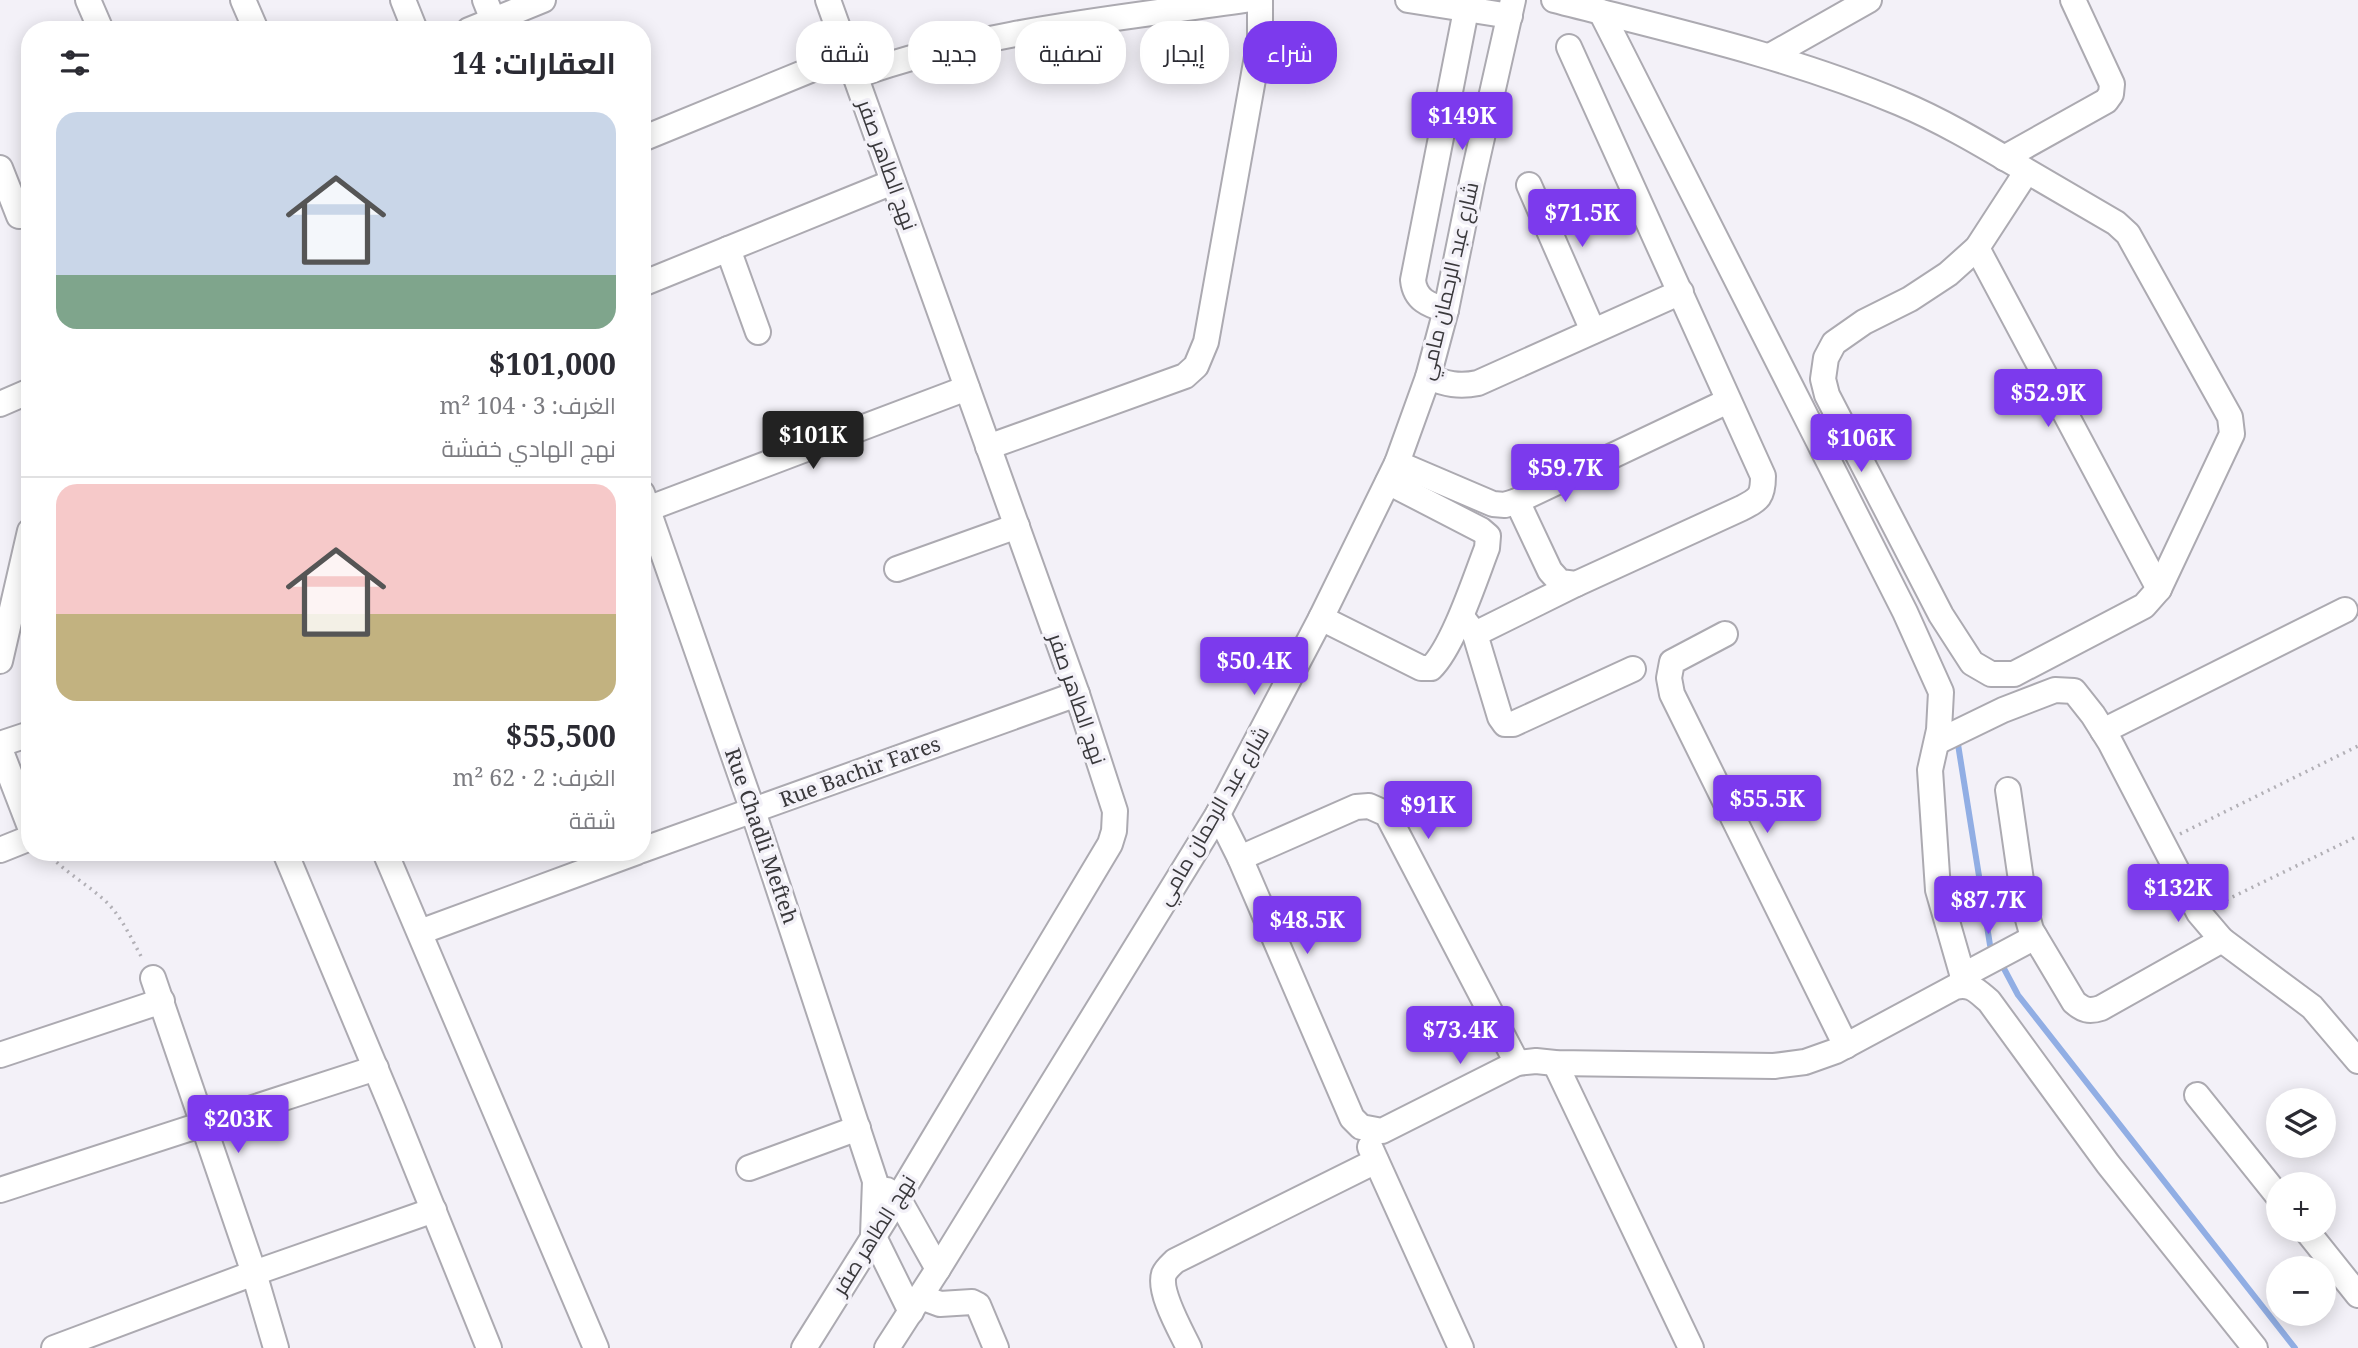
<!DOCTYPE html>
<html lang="ar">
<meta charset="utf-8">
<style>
body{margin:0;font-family:"Noto Serif",Cairo,serif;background:#f7f7f7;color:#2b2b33;direction:rtl;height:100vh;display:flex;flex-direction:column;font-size:26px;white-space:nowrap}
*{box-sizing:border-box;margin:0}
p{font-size:23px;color:#7c7c81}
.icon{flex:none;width:38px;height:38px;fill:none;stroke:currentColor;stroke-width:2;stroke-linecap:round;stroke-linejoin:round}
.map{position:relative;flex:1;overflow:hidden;direction:ltr}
.sheet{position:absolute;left:21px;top:21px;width:630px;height:840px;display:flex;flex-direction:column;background:#fff;border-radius:28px;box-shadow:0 4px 18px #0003;direction:rtl}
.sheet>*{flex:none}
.guide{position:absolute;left:672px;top:21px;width:665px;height:63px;direction:rtl;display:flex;gap:14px}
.tools{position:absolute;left:2266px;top:1088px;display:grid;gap:14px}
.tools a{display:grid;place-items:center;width:70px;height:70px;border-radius:50%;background:#fff;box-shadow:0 4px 18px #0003;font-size:35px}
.price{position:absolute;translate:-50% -60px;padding:0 16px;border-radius:7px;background:#7c3aed;color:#fff;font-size:23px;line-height:46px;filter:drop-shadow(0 2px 4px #0008)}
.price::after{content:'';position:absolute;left:50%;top:42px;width:21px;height:16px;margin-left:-10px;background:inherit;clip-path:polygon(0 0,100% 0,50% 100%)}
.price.active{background:#222;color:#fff}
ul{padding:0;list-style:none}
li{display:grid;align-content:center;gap:14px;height:371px;padding:0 35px}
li+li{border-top:2px solid #e1e1e2}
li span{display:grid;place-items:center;height:217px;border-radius:21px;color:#555}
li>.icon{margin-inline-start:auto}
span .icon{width:126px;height:126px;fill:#fffc;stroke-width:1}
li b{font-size:30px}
h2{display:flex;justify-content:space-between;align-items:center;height:84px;padding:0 35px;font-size:30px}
.tag{padding:0 24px;border-radius:28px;background:#fff;box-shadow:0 4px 18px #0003;font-size:24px;line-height:63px}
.tag.active{background:#7c3aed;color:#fff}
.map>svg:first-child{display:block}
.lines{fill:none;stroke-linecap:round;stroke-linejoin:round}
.stream{stroke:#91aee4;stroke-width:6}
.minor-casing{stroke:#acaab1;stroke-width:28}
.path{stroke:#b2b0b6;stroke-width:3.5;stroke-dasharray:2 5;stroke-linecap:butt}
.minor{stroke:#fff;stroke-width:24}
.labels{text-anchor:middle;stroke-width:7;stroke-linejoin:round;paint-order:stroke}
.street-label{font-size:21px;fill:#3a393c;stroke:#f3f1f8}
</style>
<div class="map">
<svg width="2358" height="1348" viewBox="0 0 2358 1348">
<rect width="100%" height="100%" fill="#f3f1f8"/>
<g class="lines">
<g class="stream">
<polyline points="1957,738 1990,945 1995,954"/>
<polyline points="2001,963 2018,995 2295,1348"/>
</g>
<g class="minor-casing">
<g id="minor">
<polyline points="88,0 101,30"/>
<polyline points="243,0 256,30"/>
<polyline points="403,0 415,30"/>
<polyline points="485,0 493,20"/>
<polyline points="1408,0 1510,16"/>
<path d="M1554,0C1670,30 1789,56 1900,103C1945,122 1986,147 2027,171L1977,248L1948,274L1910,299L1864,322L1834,343L1826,358L1823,379L1827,395L1941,615L1972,663L1991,674H2014L2144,606L2159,589L2232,434L2230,417L2128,234L2116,223L2027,171"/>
<polyline points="1601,12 1905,612 1941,692 1939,730 1930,770 1938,890 1965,984"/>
<polyline points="469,30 543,0"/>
<polyline points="1770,56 1869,0"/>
<path d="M855,76C979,31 1115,19 1245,0"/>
<polyline points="642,139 847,55"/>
<polyline points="2004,158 2106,101 2111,94 2112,84 2073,0"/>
<polyline points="0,168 19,216"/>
<polyline points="1529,185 1593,331"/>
<polyline points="1977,248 2159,589"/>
<polyline points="728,249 758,332"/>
<polyline points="642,284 893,182"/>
<path d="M1446,310C1429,305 1415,300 1413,280L1468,0"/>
<path d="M1428,377C1446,384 1459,387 1478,383L1681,292"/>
<polyline points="0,404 30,391"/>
<polyline points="988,447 1185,376 1196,366 1206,342 1260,40 1260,0"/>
<polyline points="1397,463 1493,504 1505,505 1517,501 1728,401"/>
<polyline points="642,493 753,811 875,1181 873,1235 911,1312"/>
<path d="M1517,501L1550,571L1560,582L1576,584L1742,508C1759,499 1763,497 1763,476L1569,47"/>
<polyline points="642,511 967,388"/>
<polyline points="897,569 1017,526"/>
<path d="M1321,618L1421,668H1431C1453,647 1475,579 1487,548L1488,536L1481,530L1388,482"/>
<polyline points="1465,621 1475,634 1576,584"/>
<polyline points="1475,634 1500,717 1505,724 1513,724 1633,669"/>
<polyline points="1725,634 1672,662 1669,678 1672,694 1846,1046"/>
<polyline points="0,661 30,531"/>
<polyline points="2103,731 2345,610"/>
<polyline points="1937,742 2003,710 2055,690 2074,691 2093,715 2110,742 2199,913 2222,940 2312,1007 2358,1061"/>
<polyline points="0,744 30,734"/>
<polyline points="0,749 30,827"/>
<path d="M2008,790L2025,908L2031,930L2074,1002C2083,1010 2089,1012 2101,1008L2222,940"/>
<path d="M1218,814L1240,858L1352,1118L1361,1127L1382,1131L1517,1063L1536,1061L1555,1063L1774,1066L1805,1062L1836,1051L1955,987C1971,983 1977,991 1989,1001L2108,1164L2255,1348"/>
<polyline points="0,850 30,838"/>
<polyline points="642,850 1077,694"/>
<polyline points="285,852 393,1110 489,1348"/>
<polyline points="385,852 596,1348"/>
<polyline points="1240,858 1356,807 1369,806 1387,814 1517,1063"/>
<polyline points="420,932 637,852"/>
<polyline points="1962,976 2035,937"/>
<polyline points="153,978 254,1273 276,1348"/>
<polyline points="0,1055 162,1001"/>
<polyline points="1555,1063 1691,1348"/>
<polyline points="2197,1095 2278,1196"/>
<polyline points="1370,1147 1461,1348"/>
<polyline points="749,1168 858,1128"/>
<polyline points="0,1190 376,1068"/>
<polyline points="887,1190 898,1198 938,1269"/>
<polyline points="2306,1230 2358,1295"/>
<polyline points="921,1297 940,1304 972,1302 978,1305 996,1348"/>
<polyline points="54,1348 254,1273 434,1210"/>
<polyline points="804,1348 898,1198 1110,844 1114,831 1115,811 1077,694 828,0"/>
<polyline points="887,1348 938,1269 1218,814 1321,618 1397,463 1428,377 1446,310 1472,182 1513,0"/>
<path d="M1189,1348C1181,1331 1158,1292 1164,1274C1166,1269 1171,1265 1175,1261L1376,1161"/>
</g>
</g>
<g class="path">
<polyline points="2180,834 2358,746"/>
<path d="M47,852C63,871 84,882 102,898C120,913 131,938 142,958"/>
<polyline points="2220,903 2358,836"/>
</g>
<use href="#minor" class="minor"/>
</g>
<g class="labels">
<g class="street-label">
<text transform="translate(887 165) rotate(70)" y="7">نهج الطاهر صفر</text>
<text transform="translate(1449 281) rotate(-77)" y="7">شارع عبد الرحمان مامي</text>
<text transform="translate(1077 699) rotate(71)" y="7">نهج الطاهر صفر</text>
<text transform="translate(860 772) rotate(-20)" y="7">Rue Bachir Fares</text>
<text transform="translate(1213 816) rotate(-60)" y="7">شارع عبد الرحمان مامي</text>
<text transform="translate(761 836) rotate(71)" y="7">Rue Chadli Mefteh</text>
<text transform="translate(874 1235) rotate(-58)" y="7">نهج الطاهر صفر</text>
</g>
</g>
</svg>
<div class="tools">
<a><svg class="icon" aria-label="layers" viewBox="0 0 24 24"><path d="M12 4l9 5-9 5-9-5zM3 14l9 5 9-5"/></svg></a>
<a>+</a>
<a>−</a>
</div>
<b class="price" style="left:1462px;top:152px">$149K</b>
<b class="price" style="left:1582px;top:249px">$71.5K</b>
<b class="price" style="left:2048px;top:429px">$52.9K</b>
<b class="price active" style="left:813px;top:471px">$101K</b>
<b class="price" style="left:1861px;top:474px">$106K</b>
<b class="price" style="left:1565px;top:504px">$59.7K</b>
<b class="price" style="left:1254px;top:697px">$50.4K</b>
<b class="price" style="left:1767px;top:835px">$55.5K</b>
<b class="price" style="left:1428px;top:841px">$91K</b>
<b class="price" style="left:2178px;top:924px">$132K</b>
<b class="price" style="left:1988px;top:936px">$87.7K</b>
<b class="price" style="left:1307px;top:956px">$48.5K</b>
<b class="price" style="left:1460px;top:1066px">$73.4K</b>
<b class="price" style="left:238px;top:1155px">$203K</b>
<div class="guide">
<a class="tag active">شراء</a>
<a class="tag">إيجار</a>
<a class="tag">تصفية</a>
<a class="tag">جديد</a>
<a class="tag">شقة</a>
</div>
<section class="sheet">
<h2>العقارات: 14<svg class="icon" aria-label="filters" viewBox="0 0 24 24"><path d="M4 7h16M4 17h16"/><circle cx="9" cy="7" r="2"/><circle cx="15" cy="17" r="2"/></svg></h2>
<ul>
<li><span style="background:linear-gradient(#c9d6e8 75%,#7fa58c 0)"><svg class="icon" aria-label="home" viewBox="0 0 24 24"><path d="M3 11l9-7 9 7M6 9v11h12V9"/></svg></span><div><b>$101,000</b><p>الغرف: 3 · 104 m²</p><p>نهج الهادي خفشة</p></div></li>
<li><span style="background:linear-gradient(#f6c9c9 60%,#c2b280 0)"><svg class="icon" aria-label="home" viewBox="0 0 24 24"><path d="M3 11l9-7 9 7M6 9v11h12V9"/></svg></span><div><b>$55,500</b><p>الغرف: 2 · 62 m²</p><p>شقة</p></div></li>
</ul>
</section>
</div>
